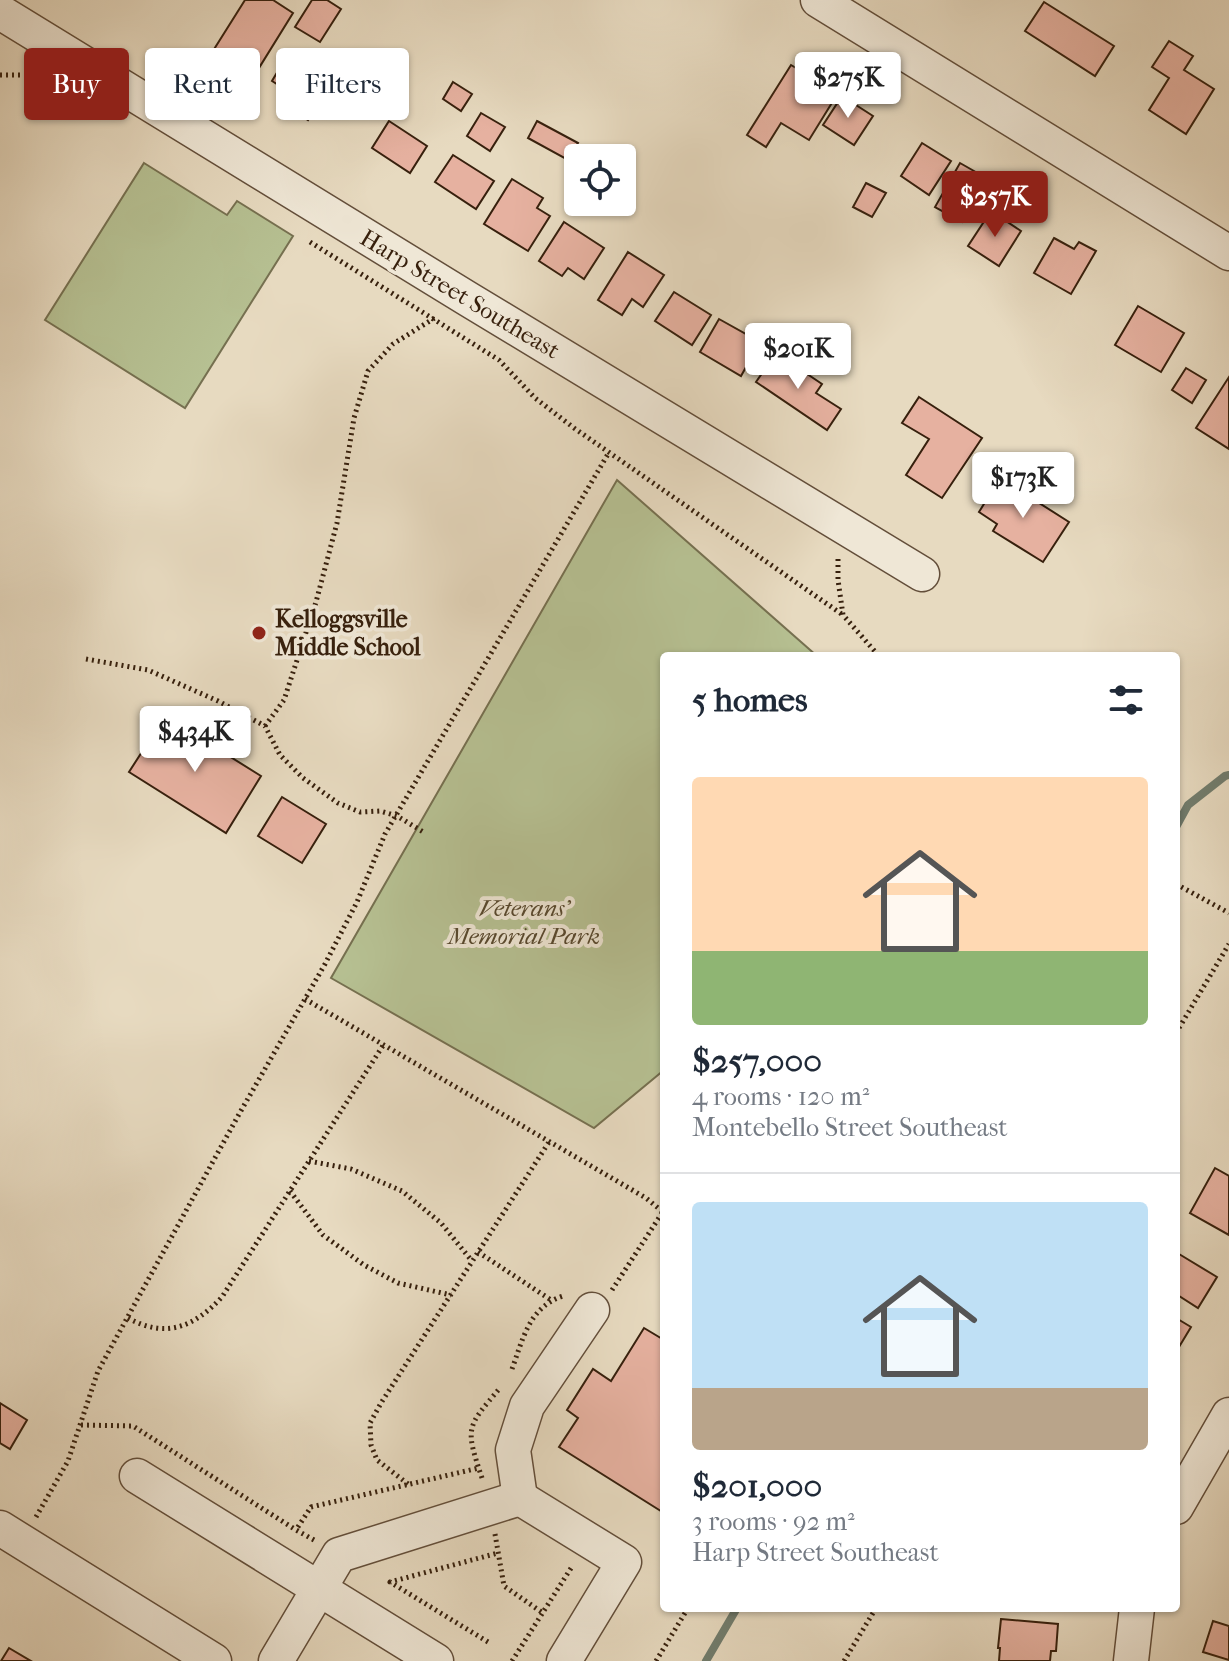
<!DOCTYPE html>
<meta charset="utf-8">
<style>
body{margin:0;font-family:"IM FELL French Canon",serif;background:#f2f2f3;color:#1f2937;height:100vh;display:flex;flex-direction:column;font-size:30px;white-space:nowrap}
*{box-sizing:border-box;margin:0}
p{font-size:26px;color:#747a83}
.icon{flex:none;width:44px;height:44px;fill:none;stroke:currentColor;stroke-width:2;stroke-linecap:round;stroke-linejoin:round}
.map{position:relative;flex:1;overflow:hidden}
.panel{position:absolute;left:660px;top:652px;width:520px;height:960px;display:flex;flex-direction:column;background:#fff;border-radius:8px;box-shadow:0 2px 6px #0004}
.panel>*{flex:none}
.top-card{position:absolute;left:24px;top:48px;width:516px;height:72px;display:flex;gap:16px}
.tools{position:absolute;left:564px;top:144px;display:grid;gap:16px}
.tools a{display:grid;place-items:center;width:72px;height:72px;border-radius:8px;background:#fff;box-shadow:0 2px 6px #0004;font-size:40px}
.price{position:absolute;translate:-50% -68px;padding:0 18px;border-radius:8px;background:#fff;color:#222;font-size:26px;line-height:52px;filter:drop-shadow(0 2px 4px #0008)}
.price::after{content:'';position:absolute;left:50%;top:48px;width:24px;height:18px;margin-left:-12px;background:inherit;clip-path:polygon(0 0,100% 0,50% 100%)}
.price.selected{background:#8f2418;color:#fff}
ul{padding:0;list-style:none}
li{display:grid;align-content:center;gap:16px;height:424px;padding:0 32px}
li+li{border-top:2px solid #e0e1e3}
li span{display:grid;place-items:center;height:248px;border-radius:8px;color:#555}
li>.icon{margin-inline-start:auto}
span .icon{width:144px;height:144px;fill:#fffc;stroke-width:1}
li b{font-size:34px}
h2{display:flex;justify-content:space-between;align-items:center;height:96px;padding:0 32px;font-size:34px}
.chip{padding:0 28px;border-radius:8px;background:#fff;box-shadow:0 2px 6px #0004;font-size:28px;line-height:72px}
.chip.selected{background:#8f2418;color:#fff}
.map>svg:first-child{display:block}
.green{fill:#b6c092;stroke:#767050;stroke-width:2}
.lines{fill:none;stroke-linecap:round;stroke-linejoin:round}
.stream{stroke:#717d6e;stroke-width:8}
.building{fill:#e6b1a0;stroke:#37200d;stroke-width:2}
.minor-casing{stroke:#634e3a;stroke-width:37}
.path{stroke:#37200d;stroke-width:5;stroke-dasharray:2 4;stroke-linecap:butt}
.minor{stroke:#efe7d6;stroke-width:34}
.poi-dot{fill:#8f2418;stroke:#efe7d6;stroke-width:3}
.labels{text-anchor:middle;stroke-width:8;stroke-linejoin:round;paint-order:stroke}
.street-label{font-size:24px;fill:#37200d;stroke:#efe7d6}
.poi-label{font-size:24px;font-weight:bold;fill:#37200d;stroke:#efe7d6;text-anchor:start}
.park-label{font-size:24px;font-style:italic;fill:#57482e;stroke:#efe7d6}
</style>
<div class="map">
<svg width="1229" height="1661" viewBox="0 0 1229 1661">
<rect width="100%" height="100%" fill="#e7dac0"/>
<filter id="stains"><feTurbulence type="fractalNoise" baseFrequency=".0025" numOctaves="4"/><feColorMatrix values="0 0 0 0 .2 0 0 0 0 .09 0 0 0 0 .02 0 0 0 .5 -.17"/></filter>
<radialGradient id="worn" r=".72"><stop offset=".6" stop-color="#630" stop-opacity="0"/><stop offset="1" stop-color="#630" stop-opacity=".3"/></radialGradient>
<g class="green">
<polygon points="144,163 227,215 237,201 293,236 185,408 45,320"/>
<polygon points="617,480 817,656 664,656 664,1070 594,1128 331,978"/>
</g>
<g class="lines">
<g class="stream">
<polyline points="1176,827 1188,805 1225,776 1229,775"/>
<polyline points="706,1661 737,1608"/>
</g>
</g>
<g class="building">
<polygon points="245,0 273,0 293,13 254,76 234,63 226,76 206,62"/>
<polygon points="312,0 327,0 341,9 320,42 295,27"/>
<polygon points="1044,2 1114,46 1095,76 1025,31"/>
<polygon points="1169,41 1193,56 1184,70 1214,89 1186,134 1149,110 1169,78 1152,67"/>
<polygon points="791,65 838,93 809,140 781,123 766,147 747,135"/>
<polygon points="281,66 325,94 308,120 284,104 291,93 272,81"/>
<polygon points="453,82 472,94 461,111 443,99"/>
<polygon points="842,96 873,116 854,145 823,125"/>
<polygon points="481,113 505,127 490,151 467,136"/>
<polygon points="389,121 427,146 410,173 372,148"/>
<polygon points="537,121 578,143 568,160 528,138"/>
<polygon points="922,143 951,161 929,195 901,176"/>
<polygon points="453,155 494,181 476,209 435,182"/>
<polygon points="960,163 1002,187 985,217 970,208 962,222 935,207"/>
<polygon points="512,179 543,198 537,208 550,216 528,251 484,224"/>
<polygon points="866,183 886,193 872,217 853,207"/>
<polygon points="991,211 1021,231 999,266 968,246"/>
<polygon points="564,222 604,248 584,279 568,268 562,276 539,261"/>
<polygon points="1054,238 1074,249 1079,242 1096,251 1071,294 1034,273"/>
<polygon points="628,252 664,275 643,307 632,299 622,315 598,300"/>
<polygon points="674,292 711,315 692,345 655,321"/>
<polygon points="1138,306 1184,333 1161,372 1115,345"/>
<polygon points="719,319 760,342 741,376 700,352"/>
<polygon points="776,353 822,384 816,393 841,409 827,430 756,382"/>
<polygon points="1186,368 1206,380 1192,403 1172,390"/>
<polygon points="1229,377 1229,449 1196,428"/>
<polygon points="919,397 982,438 942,498 906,475 929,439 902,423"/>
<polygon points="1000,478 1069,522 1043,562 993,531 997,524 979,512"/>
<polygon points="165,716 261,776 226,833 129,772"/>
<polygon points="282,797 326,824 302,863 258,836"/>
<polygon points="1215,1168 1229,1176 1229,1235 1190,1213"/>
<polygon points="1179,1254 1217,1277 1198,1308 1176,1294 1176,1259"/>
<polygon points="1176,1318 1191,1327 1176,1352"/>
<polygon points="644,1328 664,1340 664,1513 559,1447 578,1418 567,1410 593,1369 611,1381"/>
<polygon points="0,1403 27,1420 10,1449 0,1443"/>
<polygon points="1001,1619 1058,1624 1056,1651 1051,1651 1050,1661 999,1661 1000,1648 998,1648"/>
<polygon points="1213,1621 1229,1626 1229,1660 1203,1652"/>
<polygon points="9,1648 31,1661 1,1661"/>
</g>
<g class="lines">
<g class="minor-casing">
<g id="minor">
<polyline points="818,0 1229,253"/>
<polyline points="0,12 468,299 922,574"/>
<polyline points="137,1476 436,1661"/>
<polyline points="520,1498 513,1450 527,1406 592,1310"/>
<polyline points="1176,1507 1229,1415"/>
<polyline points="0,1528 214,1661"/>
<polyline points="276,1661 339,1555 520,1498 624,1562 564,1661"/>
<polyline points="1131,1661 1137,1608"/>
</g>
</g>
<g class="path">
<polyline points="0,75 26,75 54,83"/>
<polyline points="310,242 499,360 535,398 574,428 843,615"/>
<polyline points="838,559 838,580 843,615 879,656"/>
<polyline points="86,659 148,670 218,701 265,726 280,755 303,778 338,803 360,812 380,811 397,816 425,833"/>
<polyline points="265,726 284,700 316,602 337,523 354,418 368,371 393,344 436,317"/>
<polyline points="1176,884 1229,913"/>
<polyline points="305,999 646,1198 663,1212"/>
<polyline points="1176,1033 1229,944"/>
<polyline points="309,1161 351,1169 402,1191 441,1223 472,1261"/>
<polyline points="290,1191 323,1235 364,1265 398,1283 451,1295"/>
<polyline points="478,1252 551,1300"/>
<polyline points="612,1290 664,1210"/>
<path d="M128,1318C166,1339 194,1327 222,1297L384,1044"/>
<path d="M512,1369C523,1339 529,1307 563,1296"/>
<polyline points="81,1425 133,1426 296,1530"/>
<path d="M482,1478C465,1427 466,1428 500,1388"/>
<polyline points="408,1484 377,1460 371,1445 370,1423 381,1403 549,1142"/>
<polyline points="36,1517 68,1461 98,1371 238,1116 325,964 357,902 385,834 608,454"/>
<polyline points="495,1534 504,1586 543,1613"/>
<polyline points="314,1540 296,1530 311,1507 479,1468"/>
<polyline points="488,1642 390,1582 498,1553"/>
<polyline points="512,1661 573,1565"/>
<polyline points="656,1661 688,1608"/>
<polyline points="844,1661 876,1608"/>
</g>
<use href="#minor" class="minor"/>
</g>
<circle class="poi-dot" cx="259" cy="633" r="8"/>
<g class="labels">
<g class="street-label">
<text transform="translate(460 294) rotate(31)" y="8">Harp Street Southeast</text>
</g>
<g class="poi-label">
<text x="275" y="627">Kelloggsville<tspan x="275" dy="28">Middle School</tspan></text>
</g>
<g class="park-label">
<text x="524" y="916">Veterans'<tspan x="524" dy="28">Memorial Park</tspan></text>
</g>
</g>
<rect width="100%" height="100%" filter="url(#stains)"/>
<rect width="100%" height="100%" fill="url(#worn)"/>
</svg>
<div class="tools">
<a><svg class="icon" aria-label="locate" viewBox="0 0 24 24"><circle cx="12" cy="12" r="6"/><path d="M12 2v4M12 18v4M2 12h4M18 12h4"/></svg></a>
</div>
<b class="price" style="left:848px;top:120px">$275K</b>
<b class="price selected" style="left:995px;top:239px">$257K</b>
<b class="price" style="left:798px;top:391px">$201K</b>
<b class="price" style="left:1023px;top:520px">$173K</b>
<b class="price" style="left:195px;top:774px">$434K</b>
<div class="top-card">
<a class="chip selected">Buy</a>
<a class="chip">Rent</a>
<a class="chip">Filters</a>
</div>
<section class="panel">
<h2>5 homes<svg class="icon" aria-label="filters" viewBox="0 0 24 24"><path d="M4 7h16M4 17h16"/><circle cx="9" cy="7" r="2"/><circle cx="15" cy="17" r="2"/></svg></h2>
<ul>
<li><span style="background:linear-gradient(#ffd9b3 70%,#8fb573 0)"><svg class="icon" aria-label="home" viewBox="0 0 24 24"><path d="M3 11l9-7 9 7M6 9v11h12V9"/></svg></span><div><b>$257,000</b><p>4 rooms · 120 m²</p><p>Montebello Street Southeast</p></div></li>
<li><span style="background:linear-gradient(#bfe0f5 75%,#b9a48a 0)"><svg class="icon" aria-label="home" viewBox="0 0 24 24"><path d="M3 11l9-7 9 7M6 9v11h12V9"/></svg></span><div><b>$201,000</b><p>3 rooms · 92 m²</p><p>Harp Street Southeast</p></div></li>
</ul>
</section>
</div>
